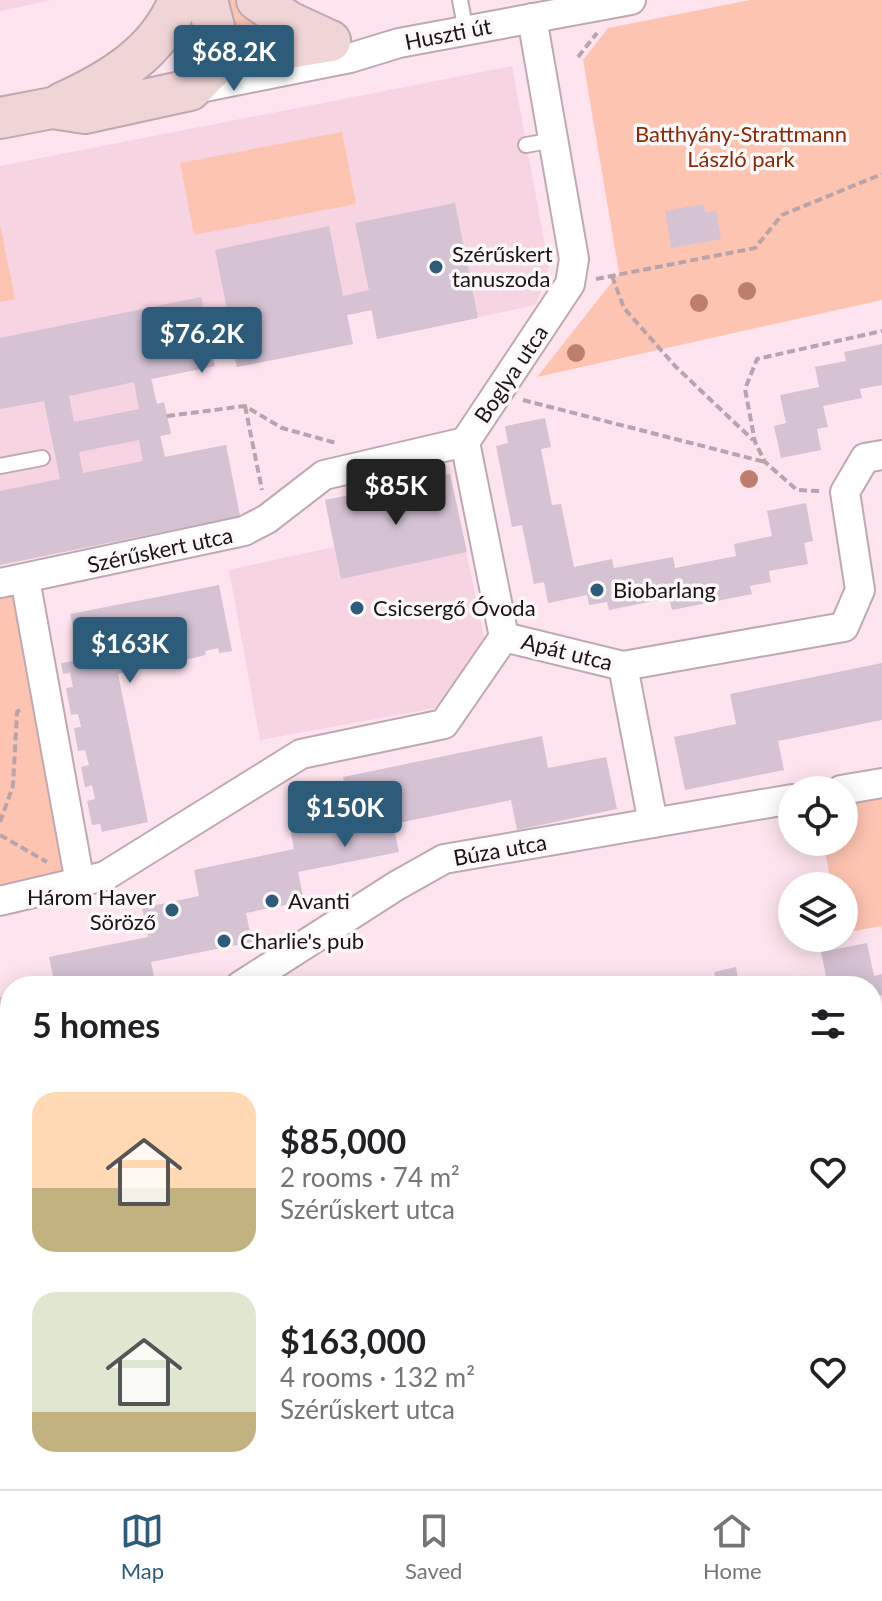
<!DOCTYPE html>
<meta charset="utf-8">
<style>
body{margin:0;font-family:Lato,sans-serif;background:#f2f2f2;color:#202124;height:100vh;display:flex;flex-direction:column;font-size:30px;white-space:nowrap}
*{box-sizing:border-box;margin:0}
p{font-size:26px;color:#757577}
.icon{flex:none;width:44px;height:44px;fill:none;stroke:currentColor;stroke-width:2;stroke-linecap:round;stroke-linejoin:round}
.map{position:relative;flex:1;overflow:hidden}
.side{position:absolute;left:0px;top:976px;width:882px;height:514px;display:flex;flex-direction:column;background:#fff;border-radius:32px 32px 0 0;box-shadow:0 4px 20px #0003}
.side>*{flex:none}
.controls{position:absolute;left:778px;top:776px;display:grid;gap:16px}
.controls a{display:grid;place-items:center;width:80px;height:80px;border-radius:50%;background:#fff;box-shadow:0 4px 20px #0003;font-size:40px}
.price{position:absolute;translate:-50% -68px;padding:0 18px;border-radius:8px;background:#2d5b7a;color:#fff;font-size:26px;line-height:52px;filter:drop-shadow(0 2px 4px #0008)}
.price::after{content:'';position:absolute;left:50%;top:48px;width:24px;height:18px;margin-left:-12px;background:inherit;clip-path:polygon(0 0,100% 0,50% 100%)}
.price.active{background:#222;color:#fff}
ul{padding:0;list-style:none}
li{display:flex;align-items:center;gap:24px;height:200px;padding:0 32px}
li span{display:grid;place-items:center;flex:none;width:224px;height:160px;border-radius:24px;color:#555}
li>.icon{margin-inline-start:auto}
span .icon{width:96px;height:96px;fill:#fffc;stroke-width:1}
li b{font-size:34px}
h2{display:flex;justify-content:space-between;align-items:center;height:96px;padding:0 32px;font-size:34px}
.tabs{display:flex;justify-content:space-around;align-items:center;height:112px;border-top:2px solid #e0e0e0;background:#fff;font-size:22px;color:#757577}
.tabs a{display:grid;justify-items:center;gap:4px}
.tabs .active{color:#2d5b7a}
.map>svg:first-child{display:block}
.built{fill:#f6d4e1}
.green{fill:#fec4b2}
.building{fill:#d5c2d2;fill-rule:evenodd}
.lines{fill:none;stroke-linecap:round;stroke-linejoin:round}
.lane-casing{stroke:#c0a8b1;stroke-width:18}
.street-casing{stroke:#c0a8b1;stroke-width:32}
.secondary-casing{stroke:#c0a8b1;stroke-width:44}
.primary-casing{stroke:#fff;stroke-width:48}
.path{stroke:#b9a4ac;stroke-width:4;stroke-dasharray:8 4;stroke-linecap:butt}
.lane{stroke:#fff;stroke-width:14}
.street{stroke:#fff;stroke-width:28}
.secondary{stroke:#f0d5d7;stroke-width:40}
.primary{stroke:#e1aaaf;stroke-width:44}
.tram{stroke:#33292c;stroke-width:2}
.tree{fill:#be7e6e}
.poi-dot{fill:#2d5b7a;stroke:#fdf8fa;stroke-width:3}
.labels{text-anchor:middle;stroke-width:7;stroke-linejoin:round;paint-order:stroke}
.street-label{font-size:22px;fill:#1b1316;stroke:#fdf8fa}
.park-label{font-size:22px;fill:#892a06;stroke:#fdf8fa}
.poi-label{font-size:22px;fill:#1b1316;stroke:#fdf8fa;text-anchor:start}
</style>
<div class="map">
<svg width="882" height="1489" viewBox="0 0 882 1489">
<rect width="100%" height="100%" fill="#fee4ee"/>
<g class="built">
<polygon points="0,0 52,0 0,11"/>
<polygon points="512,66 549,267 536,305 377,339 371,310 347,315 353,344 237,367 232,347 212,351 215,366 152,379 156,404 164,402 171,433 160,436 164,457 226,445 240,516 0,565 0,166"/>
<polygon points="450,474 486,646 446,706 260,740 229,570 334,547 325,500 371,491 373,499 402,493 400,485"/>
<polygon points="882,1029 882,1085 872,1087 872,1031"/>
<polygon points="10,1169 10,1243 0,1245 0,1170"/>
<polygon points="10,1406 10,1480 351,1480 352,1489 0,1489 0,1408"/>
</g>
<g class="green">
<polygon points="226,0 243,0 280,30 237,42"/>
<polygon points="750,0 882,0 882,300 537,377 619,273 583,60 608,28"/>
<polygon points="191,3 199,46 167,55"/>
<polygon points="342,132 356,204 194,235 180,163"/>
<polygon points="0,224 15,299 0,302"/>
<polygon points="22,585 73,878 0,893 0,589"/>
<polygon points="882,790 882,930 881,926 844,933 844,886 832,886 823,842 844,842 844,798"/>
<polygon points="882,1236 882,1489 579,1489 576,1480 872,1480 872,1237"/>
</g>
<g class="building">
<path d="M455,203L478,318L377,339L372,310L347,315L353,344L237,367L232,346L211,351L215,366L151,379L157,404L164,402L171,434L160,436L165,457L226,445L240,516L0,565V491L60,479L44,401L0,409V338L201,297L206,323L229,319L215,250L329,226L343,296L369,290L355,223ZM134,382L139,409L74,422L69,396ZM139,440L143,461L83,473L79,452Z"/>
<polygon points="704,204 705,212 716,211 721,239 671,248 665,211"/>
<polygon points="882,344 882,385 860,389 862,398 823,406 828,427 817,429 821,450 781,458 774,426 786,423 780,395 819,387 815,367 846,361 844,352"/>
<polygon points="545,418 551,447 541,449 552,505 561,504 574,567 612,559 614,568 673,557 675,568 736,556 734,544 772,536 767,511 806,503 813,541 804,543 808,564 769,571 771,582 750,586 752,594 672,610 669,598 609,610 607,602 589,605 587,595 548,603 544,582 534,584 522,525 512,527 496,446 508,443 505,426"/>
<polygon points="450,474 467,552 341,579 325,500 371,491 373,499 402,493 400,485"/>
<polygon points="219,585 232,651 219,653 218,648 205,651 206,655 184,660 183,654 167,658 168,662 144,667 143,662 130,664 132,671 118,674 148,822 102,832 100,824 92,825 87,801 95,799 92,785 85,787 81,767 89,765 85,750 78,751 74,728 81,727 78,714 71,715 66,688 73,687 70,673 63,674 61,663 80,660 70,614"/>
<polygon points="882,663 882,720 778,741 784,770 685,790 674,737 736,724 730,694"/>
<polygon points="542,736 548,768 606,757 617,809 517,830 511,800 393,824 399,852 298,872 304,901 246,913 252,942 151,962 156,986 55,986 49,957 148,937 142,908 199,896 194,870 294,849 288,818 349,806 343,777"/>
<polygon points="867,943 874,976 882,974 882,995 872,997 872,986 828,986 821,952"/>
<polygon points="736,967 739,986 717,986 714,972"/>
<polygon points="10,995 10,1050 0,1052 0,997"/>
<polygon points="10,1103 10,1136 0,1137 0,1105"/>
<polygon points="10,1407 10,1456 0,1458 0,1409"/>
<polygon points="47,1480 88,1480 90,1489 49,1489"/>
<polygon points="111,1480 158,1480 160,1489 113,1489"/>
</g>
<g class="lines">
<g class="lane-casing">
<g id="lane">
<polyline points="460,0 466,32"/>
<polyline points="526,145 554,140"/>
<polyline points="0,466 42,458"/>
<polyline points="99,1480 101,1489"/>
<polyline points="231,1480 234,1489"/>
<polyline points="532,1480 535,1489"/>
</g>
</g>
<g class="street-casing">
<g id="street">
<polyline points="190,90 350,58 399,43 631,0"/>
<polyline points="25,579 80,883"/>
<polyline points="0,583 244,531 267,519 324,475 465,442"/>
<polyline points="504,637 465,442 570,284 574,259 532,18"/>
<polyline points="504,637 623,666 844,627 860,590 845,492 865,458 882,455"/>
<polyline points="623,666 653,823"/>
<polyline points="841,790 882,783"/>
<polyline points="0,901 105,876 301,754 444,724 504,637"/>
<polyline points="240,986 396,886 444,859 792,799"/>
<polyline points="0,1076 10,1073"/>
</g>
</g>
<g class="secondary-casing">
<g id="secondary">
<polyline points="207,0 222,58"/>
<polyline points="257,0 289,22 330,41"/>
<polyline points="196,64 330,41"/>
<path d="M62,103C111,81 159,52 179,0"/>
<polyline points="0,118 52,108 85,113 190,90 222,58"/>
</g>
</g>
<g class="primary-casing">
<g id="primary">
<polyline points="872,1118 882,1116"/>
<polyline points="872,1195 882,1194"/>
<polyline points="0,1296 10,1294"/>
<polyline points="0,1361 10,1359"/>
</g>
</g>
<g class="path">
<polyline points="578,57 597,33"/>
<polyline points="612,276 624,308 675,366 753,440"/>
<polyline points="596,279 755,248 782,215 882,174"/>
<polyline points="523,400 765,462"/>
<polyline points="245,406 262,490"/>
<polyline points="167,416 245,406 282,428 336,443"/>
<polyline points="819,491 797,490 765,462 755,442 745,389 757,359 882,331"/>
<polyline points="0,822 13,786 17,712 21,709"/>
<polyline points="0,835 47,862"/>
<polyline points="872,1015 882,1013"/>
<polyline points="377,1480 380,1489"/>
<polyline points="410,1480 414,1489"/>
<polyline points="496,1480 504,1486"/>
</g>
<use href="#lane" class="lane"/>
<use href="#street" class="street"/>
<use href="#secondary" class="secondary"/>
<use href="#primary" class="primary"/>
<g class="tram">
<polyline points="872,1059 882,1057"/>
<polyline points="872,1077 882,1075"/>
<polyline points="0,1212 10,1211"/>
<polyline points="0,1229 10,1228"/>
</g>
</g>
<g class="tree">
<circle cx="747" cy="291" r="9"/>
<circle cx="699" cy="303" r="9"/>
<circle cx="576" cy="353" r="9"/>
<circle cx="749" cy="479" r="9"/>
</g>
<g class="poi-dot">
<circle cx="436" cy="267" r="8"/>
<circle cx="597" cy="590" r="8"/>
<circle cx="357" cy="608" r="8"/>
<circle cx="272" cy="901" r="8"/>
<circle cx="172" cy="910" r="8"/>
<circle cx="224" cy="941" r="8"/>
</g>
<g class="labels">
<g class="street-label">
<text transform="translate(448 34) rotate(-11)" y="8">Huszti út</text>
<text transform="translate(511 374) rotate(-56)" y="8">Boglya utca</text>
<text transform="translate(160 550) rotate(-12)" y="8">Szérűskert utca</text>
<text transform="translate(567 652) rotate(14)" y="8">Apát utca</text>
<text transform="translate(500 850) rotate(-10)" y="8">Búza utca</text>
</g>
<g class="park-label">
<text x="741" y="142">Batthyány-Strattmann<tspan x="741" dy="25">László park</tspan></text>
</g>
<g class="poi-label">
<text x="452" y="262">Szérűskert<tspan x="452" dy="25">tanuszoda</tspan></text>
<text x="613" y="598">Biobarlang</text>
<text x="373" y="616">Csicsergő Óvoda</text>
<text x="156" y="905" text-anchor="end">Három Haver<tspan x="156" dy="25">Söröző</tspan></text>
<text x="288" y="909">Avanti</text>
<text x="240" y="949">Charlie's pub</text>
</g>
</g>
</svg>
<div class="controls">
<a><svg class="icon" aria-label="locate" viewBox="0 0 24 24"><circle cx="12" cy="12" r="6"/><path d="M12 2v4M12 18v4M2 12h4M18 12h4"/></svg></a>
<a><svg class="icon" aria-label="layers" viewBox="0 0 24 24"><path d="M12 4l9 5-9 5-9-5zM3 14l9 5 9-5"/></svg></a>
</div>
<b class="price" style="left:234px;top:93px">$68.2K</b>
<b class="price" style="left:202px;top:375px">$76.2K</b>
<b class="price active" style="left:396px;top:527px">$85K</b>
<b class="price" style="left:130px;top:685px">$163K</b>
<b class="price" style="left:345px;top:849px">$150K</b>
<section class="side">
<h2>5 homes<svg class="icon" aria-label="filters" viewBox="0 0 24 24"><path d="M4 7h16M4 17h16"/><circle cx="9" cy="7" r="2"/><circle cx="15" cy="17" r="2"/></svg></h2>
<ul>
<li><span style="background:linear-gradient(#ffd9b3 60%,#c2b280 0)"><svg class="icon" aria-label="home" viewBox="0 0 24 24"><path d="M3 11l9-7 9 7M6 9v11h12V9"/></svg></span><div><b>$85,000</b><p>2 rooms · 74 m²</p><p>Szérűskert utca</p></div><svg class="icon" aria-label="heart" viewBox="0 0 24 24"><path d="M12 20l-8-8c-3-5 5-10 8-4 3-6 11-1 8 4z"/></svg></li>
<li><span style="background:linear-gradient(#dfe7d0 75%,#c2b280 0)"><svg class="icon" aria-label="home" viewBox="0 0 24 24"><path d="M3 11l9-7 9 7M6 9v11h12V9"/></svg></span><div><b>$163,000</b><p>4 rooms · 132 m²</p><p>Szérűskert utca</p></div><svg class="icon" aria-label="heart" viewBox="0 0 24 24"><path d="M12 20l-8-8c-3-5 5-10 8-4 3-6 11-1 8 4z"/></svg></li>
</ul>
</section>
</div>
<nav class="tabs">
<a class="active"><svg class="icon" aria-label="map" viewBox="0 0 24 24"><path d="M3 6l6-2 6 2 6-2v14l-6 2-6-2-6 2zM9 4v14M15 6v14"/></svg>Map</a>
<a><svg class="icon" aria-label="saved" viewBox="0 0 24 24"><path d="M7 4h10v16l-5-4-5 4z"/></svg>Saved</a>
<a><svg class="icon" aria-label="home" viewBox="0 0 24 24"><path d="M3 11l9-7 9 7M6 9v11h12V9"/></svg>Home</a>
</nav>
